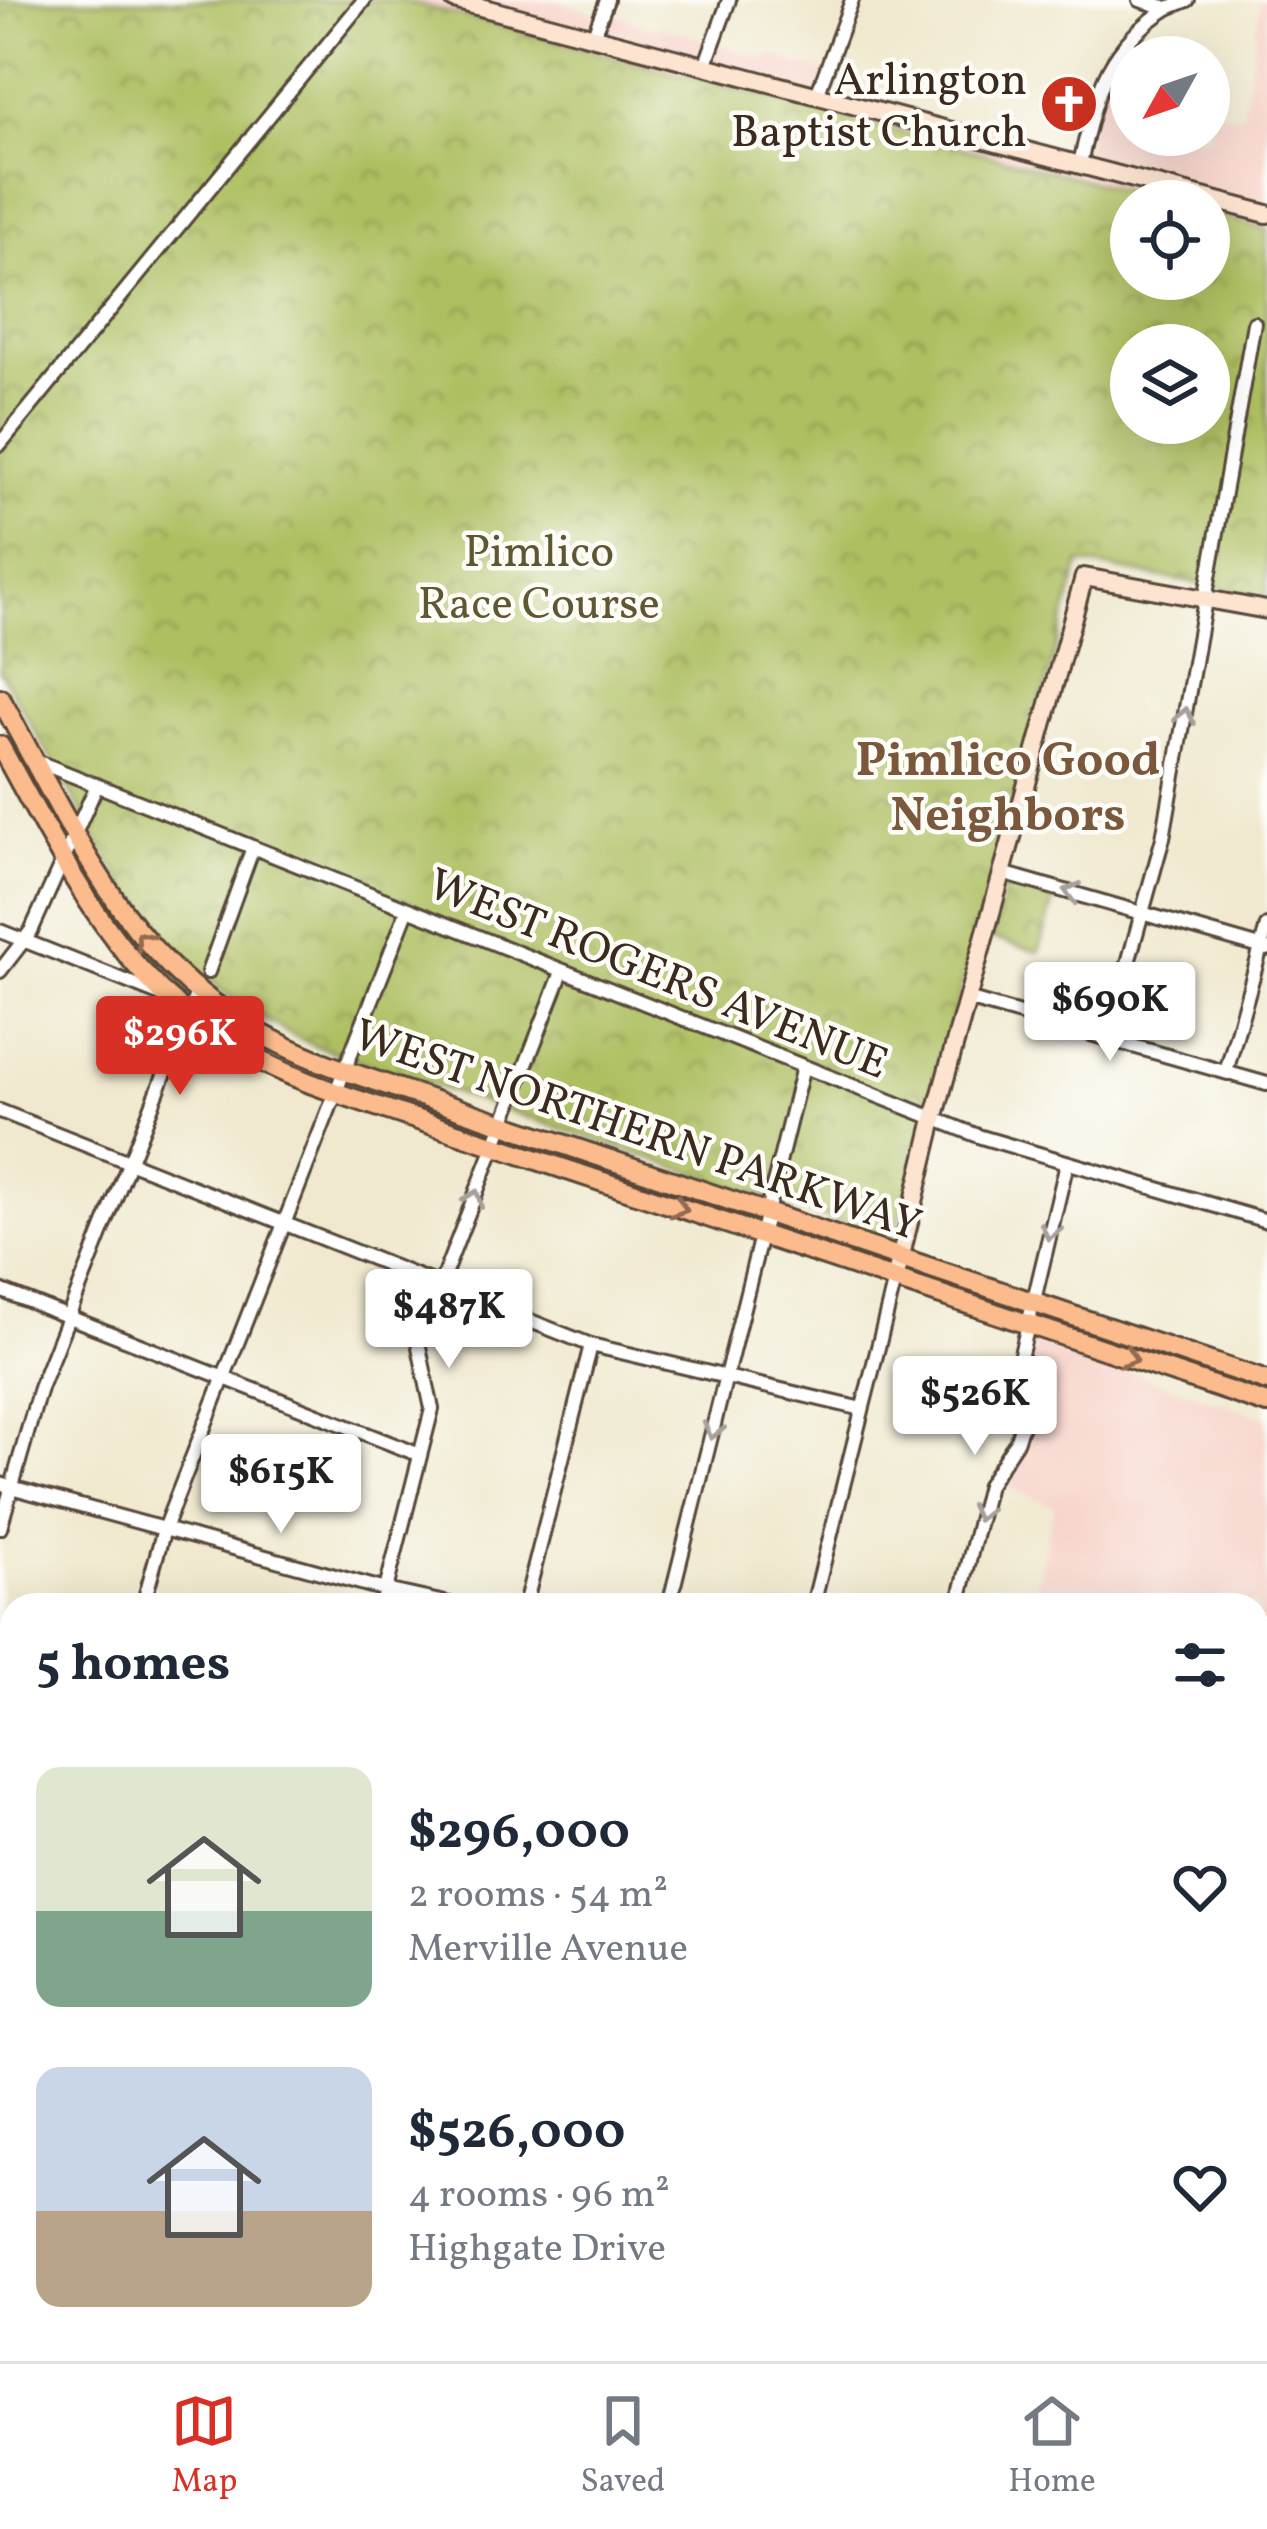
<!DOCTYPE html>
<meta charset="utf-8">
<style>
body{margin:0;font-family:Vollkorn,serif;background:#f6f6f7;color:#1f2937;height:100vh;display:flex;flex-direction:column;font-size:45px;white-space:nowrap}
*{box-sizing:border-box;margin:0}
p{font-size:39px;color:#747a83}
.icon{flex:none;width:66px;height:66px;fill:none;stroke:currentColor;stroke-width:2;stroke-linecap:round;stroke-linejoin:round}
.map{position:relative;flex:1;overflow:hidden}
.side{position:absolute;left:0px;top:1593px;width:1269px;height:768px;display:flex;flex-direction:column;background:#fff;border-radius:36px 36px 0 0;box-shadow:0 12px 48px #0002}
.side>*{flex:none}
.needle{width:78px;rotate:230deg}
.controls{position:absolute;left:1110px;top:36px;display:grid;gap:24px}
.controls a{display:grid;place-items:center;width:120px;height:120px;border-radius:50%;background:#fff;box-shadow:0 12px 48px #0002;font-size:60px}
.price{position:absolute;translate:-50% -102px;padding:0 27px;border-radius:12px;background:#fff;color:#222;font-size:39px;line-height:78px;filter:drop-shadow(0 3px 6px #0008)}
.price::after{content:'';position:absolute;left:50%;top:72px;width:36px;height:27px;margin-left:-18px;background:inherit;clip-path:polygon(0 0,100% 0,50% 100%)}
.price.on{background:#d93025;color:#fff}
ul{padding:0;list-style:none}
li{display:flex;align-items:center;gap:36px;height:300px;padding:0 36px}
li span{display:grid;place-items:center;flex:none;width:336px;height:240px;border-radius:24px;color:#555}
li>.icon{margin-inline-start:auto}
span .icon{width:144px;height:144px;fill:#fffc;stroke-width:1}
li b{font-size:51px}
h2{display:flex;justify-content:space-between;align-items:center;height:144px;padding:0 36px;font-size:51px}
.tabs{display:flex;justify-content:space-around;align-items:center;height:168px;border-top:3px solid #e0e1e3;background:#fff;font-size:33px;color:#747a83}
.tabs a{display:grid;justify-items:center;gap:6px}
.tabs .on{color:#d93025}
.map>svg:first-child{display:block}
.built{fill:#f7d1c8}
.park{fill:url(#park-crowns);stroke:#747440;stroke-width:3;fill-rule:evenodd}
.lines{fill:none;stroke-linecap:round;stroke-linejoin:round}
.stream{stroke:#65bce2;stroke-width:3}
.street-casing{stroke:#564739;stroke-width:18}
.secondary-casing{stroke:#564739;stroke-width:22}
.primary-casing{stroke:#564739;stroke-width:24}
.street{stroke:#fff;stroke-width:12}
.secondary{stroke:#fde4d1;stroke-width:16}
.primary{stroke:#fbbb8c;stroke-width:18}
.oneway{stroke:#a79f9a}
.oneway2{stroke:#916b50}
.labels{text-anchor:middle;stroke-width:9;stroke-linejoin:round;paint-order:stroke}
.poi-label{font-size:45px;fill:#3b2a1e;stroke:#fdfcf7;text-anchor:end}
.park-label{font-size:45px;fill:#5e5732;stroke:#fdfcf7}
.street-label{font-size:45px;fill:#3b2a1e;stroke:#fdfcf7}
.neighbourhood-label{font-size:48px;font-weight:bold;fill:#7b583c;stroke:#fdfcf7}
</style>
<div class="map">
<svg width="1267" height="2361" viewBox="0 0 1267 2361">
<defs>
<pattern id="park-crowns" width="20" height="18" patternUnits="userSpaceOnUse" patternTransform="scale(3)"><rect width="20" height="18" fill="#aebf62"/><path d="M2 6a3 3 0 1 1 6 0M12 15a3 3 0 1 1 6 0" fill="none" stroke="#8f9b50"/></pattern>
</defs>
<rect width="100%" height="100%" fill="#fdfcf7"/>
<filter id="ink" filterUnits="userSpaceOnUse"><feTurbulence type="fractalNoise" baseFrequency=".00833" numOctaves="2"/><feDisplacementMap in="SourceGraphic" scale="24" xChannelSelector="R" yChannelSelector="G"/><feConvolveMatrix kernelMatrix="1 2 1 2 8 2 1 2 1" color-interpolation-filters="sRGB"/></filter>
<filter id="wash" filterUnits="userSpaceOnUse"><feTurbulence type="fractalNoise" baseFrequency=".004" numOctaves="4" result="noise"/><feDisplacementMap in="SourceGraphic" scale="48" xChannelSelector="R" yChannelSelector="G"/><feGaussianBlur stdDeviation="2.7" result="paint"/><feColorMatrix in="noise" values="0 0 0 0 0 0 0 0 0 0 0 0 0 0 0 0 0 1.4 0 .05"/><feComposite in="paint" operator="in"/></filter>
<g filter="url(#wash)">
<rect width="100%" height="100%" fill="#f0e9cf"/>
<g class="built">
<polygon points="401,0 556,0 602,16 605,10 656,30 661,26 768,60 771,55 827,73 820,94 1080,163 1103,80 1131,87 1131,135 1209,135 1209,108 1242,117 1260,0 1267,0 1267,229 1209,213 1209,201 1166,201"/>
<polygon points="1035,1341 1267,1418 1267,1856 1257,1851 1257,1605 1032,1605 1054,1506 999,1484 1030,1433 1029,1364"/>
</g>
<g class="park">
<path d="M0,0H401L1166,201H1131V279H1209V213L1267,229V596L1080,563L928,1106L895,1241L313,1045C243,1013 188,969 138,910L0,671ZM1131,345H1209V423H1131Z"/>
<polygon points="1007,883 1055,897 1039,952 991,938"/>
<polygon points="0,1670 12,1673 12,1842 0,1838"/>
<polygon points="0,2049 12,2103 12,2216 0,2191"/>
</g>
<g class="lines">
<g class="stream">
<polyline points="0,2147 12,2177"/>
<polyline points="120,2349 126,2361"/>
</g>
</g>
</g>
<g filter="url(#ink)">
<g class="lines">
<g class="street-casing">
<g id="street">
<polyline points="1140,0 1168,8 1188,0"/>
<polyline points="593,37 607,0"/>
<polyline points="705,66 729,0"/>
<polyline points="817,95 852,0"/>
<path d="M1080,163C1097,93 1104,49 1168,8"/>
<polyline points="0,444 364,0"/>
<polyline points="36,761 981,1137 1267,1221"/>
<polyline points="1002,873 1267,949"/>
<polyline points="0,931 161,995"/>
<polyline points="0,971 31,931 97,785"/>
<polyline points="208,972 252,850"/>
<polyline points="967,999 1267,1084"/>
<polyline points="1107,1038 1163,838 1254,323"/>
<polyline points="1226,1072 1267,926"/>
<polyline points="0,1111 591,1345 862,1409"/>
<polyline points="0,1290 420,1455"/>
<polyline points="0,1484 386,1590 454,1605"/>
<polyline points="0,1528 40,1388 197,992"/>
<polyline points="143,1605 164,1529 407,911"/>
<polyline points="382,1605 432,1409 418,1342 562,972"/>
<polyline points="525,1605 591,1345"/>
<polyline points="669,1605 803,1067"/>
<polyline points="813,1605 895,1280"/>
<polyline points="958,1605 988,1485 1016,1442 1023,1422 1021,1354 1067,1163"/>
<polyline points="0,1665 12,1668"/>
<polyline points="1257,1864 1267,1868"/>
<polyline points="1257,1989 1267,1992"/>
<polyline points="0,2213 12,2233"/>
<polyline points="87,2349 93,2361"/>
<polyline points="1215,2349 1258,2361"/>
<polyline points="260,2361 274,2349"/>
<polyline points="463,2361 466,2349"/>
<polyline points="614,2361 617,2349"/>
<polyline points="768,2361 771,2349"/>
<polyline points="1041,2361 1044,2349"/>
<polyline points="1261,2361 1267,2338"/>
</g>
</g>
<g class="secondary-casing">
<g id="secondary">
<polyline points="454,0 1267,214"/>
<polyline points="895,1280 934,1119 1084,577 1267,610"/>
<polyline points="0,1844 12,1848"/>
<polyline points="0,2016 12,2057"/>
<polyline points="1257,2196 1267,2198"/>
<polyline points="155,2349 162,2361"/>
</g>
</g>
<g class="primary-casing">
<g id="primary">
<path d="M0,698C98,874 140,999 346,1071L1267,1381"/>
<path d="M0,746C94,916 140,1025 337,1093L1267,1404"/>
</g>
</g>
<use href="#street" class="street"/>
<use href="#secondary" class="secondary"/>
<use href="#primary" class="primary"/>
</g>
<defs><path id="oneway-chevron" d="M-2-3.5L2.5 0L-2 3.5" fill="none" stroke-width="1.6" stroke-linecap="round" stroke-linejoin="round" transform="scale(3)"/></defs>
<g class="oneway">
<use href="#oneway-chevron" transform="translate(1185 716) rotate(-80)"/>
<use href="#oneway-chevron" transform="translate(1072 892) rotate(-165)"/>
<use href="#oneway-chevron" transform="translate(474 1198) rotate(-69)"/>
<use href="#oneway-chevron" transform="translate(1050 1232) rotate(104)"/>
<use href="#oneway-chevron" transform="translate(713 1431) rotate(104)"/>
<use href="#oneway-chevron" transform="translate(980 1513) rotate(104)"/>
</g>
<g class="oneway2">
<use href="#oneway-chevron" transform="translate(143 939) rotate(-130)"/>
<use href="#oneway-chevron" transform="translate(680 1208) rotate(19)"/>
<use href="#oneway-chevron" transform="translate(1130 1358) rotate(18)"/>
</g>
</g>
<defs>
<g id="church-disc" transform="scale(3)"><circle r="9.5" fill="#c8321e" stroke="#fdfcf7"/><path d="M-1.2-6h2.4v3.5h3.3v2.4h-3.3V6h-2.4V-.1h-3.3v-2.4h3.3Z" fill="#fff"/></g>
</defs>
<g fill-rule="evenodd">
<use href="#church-disc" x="1069" y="104"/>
</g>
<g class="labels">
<g class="poi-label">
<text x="1027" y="94">Arlington<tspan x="1027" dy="52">Baptist Church</tspan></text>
</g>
<g class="park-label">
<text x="539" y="566">Pimlico<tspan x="539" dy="52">Race Course</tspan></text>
</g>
<g class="street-label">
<text transform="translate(659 972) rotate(22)" y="16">WEST ROGERS AVENUE</text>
<text transform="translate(638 1128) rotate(19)" y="16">WEST NORTHERN PARKWAY</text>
</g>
<g class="neighbourhood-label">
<text x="1008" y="775">Pimlico Good<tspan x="1008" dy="55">Neighbors</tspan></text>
</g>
</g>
</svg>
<div class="controls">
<a><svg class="needle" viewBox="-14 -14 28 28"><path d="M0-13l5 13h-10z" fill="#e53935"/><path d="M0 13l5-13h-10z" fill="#747a83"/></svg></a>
<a><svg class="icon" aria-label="locate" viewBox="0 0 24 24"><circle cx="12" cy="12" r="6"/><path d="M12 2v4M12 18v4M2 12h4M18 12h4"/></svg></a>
<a><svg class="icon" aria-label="layers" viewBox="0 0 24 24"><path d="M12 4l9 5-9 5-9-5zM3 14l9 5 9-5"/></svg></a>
</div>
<b class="price" style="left:1110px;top:1064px">$690K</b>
<b class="price on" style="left:180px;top:1098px">$296K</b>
<b class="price" style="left:449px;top:1371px">$487K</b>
<b class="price" style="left:975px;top:1458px">$526K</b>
<b class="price" style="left:281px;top:1536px">$615K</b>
<section class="side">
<h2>5 homes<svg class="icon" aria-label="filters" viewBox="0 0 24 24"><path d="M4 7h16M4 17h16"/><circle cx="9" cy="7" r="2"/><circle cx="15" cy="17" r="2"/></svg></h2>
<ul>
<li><span style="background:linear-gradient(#dfe7d0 60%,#7fa58c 0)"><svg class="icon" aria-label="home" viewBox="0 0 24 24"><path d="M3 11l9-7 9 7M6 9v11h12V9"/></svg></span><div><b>$296,000</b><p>2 rooms · 54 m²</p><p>Merville Avenue</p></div><svg class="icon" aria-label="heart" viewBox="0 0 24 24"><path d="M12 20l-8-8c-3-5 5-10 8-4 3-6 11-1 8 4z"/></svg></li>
<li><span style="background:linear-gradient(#c9d6e8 60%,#b9a48a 0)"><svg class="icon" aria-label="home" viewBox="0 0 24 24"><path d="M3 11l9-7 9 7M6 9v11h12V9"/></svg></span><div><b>$526,000</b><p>4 rooms · 96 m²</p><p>Highgate Drive</p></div><svg class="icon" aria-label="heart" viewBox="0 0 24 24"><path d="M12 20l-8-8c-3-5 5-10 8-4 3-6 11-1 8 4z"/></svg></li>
</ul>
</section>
</div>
<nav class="tabs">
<a class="on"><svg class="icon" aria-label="map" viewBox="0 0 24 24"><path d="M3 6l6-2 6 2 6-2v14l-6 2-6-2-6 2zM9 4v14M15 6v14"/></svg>Map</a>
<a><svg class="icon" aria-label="saved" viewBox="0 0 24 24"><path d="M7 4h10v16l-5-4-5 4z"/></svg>Saved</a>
<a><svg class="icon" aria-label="home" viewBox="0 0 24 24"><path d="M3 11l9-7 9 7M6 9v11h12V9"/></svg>Home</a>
</nav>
